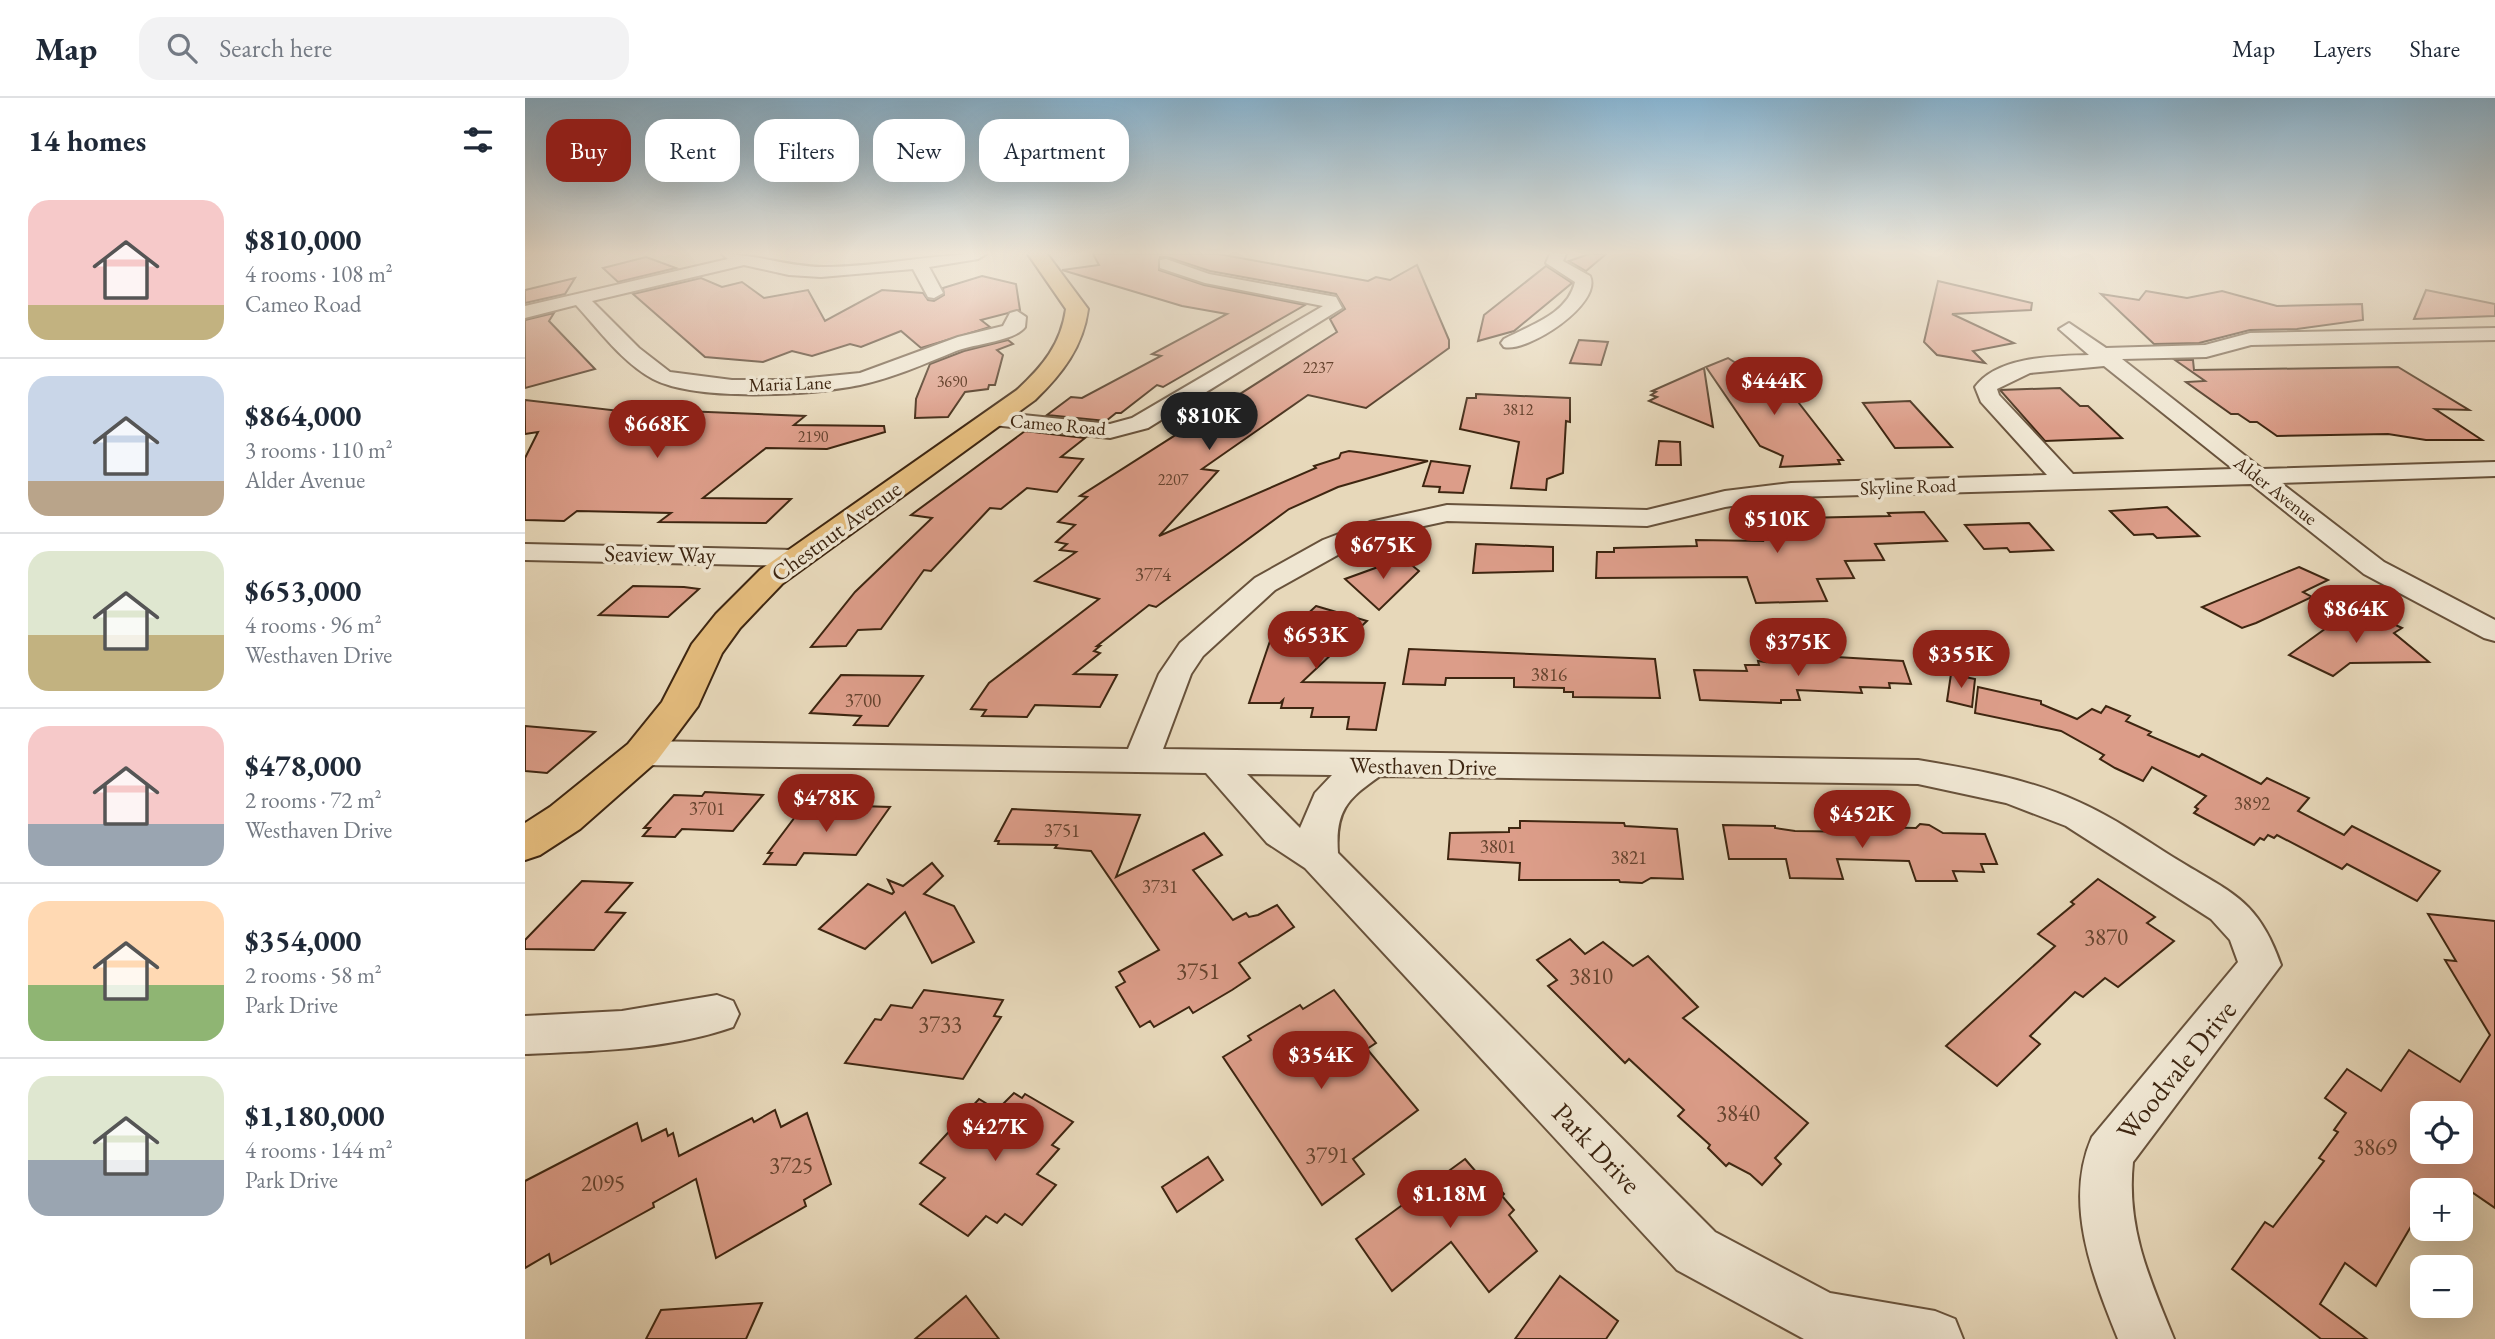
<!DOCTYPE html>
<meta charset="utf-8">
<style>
body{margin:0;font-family:"EB Garamond",serif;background:#f2f2f3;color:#1f2937;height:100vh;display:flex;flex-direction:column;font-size:26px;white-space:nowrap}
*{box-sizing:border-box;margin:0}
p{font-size:23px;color:#747a83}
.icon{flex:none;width:38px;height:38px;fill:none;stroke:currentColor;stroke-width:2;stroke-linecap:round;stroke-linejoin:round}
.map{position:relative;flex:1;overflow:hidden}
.side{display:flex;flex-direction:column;background:#fff;width:525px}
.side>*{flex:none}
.guide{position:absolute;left:21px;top:21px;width:665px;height:63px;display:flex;gap:14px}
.controls{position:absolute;left:1885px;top:1003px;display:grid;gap:14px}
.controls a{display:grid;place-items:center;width:63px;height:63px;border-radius:14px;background:#fff;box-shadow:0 7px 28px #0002;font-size:35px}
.price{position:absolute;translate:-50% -60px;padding:0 16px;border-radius:24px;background:#8f2418;color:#fff;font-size:23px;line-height:46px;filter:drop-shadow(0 2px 4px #0008)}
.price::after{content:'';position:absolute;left:50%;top:42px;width:21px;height:16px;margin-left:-10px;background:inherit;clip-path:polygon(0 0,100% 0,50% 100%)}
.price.on{background:#222;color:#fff}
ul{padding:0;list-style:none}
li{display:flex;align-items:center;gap:21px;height:175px;padding:0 28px}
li+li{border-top:2px solid #e0e1e3}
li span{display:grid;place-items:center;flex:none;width:196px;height:140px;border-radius:21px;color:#555}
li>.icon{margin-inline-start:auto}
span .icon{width:84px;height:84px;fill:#fffc;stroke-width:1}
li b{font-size:30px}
h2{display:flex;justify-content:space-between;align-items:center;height:84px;padding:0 28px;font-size:30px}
.pill{padding:0 24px;border-radius:21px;background:#fff;box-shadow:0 7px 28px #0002;font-size:24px;line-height:63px}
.pill.on{background:#8f2418;color:#fff}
header{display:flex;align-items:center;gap:42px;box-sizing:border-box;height:98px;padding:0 35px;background:#fff;border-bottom:2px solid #e0e1e3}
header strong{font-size:33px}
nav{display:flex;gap:38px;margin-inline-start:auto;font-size:24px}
.search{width:490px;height:63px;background:#f2f2f3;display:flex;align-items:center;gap:18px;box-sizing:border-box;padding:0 24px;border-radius:21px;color:#747a83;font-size:26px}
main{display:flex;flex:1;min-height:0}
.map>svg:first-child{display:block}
.building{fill:#dc9d89;stroke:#3e2611;stroke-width:2;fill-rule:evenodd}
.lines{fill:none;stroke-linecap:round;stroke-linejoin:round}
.minor-casing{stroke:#68523b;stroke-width:4}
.major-casing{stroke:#3e2611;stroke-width:4}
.minor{fill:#efe6d2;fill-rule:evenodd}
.major{fill:#e4bc7d;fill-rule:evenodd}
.labels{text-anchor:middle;stroke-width:7;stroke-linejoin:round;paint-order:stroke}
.far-number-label{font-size:16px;fill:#66442f}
.far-street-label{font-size:19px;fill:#3e2611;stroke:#efe6d2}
.number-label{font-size:19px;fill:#66442f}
.street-label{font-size:23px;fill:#3e2611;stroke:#efe6d2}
.near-number-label{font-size:23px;fill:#66442f}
.near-street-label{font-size:28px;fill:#3e2611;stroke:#efe6d2}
</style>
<header>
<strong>Map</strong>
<div class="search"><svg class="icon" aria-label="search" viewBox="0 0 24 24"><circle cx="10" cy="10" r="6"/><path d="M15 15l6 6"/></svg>Search here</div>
<nav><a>Map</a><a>Layers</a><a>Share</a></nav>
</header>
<main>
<section class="side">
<h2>14 homes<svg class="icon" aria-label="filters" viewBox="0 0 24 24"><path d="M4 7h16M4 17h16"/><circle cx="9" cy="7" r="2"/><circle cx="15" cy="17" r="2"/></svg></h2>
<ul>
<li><span style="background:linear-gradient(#f6c9c9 75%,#c2b280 0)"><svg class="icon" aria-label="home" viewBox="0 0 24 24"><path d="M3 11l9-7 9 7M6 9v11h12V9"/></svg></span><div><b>$810,000</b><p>4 rooms · 108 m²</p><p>Cameo Road</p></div></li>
<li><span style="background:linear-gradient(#c9d6e8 75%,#b9a48a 0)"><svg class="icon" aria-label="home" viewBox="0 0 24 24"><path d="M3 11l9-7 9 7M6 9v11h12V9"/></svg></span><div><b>$864,000</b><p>3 rooms · 110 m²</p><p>Alder Avenue</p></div></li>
<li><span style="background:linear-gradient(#dfe7d0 60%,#c2b280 0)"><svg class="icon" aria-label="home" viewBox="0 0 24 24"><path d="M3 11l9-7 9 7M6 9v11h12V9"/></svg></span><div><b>$653,000</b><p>4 rooms · 96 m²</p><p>Westhaven Drive</p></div></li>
<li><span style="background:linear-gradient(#f6c9c9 70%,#9aa5b1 0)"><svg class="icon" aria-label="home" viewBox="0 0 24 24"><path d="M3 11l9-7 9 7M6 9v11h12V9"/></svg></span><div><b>$478,000</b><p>2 rooms · 72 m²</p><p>Westhaven Drive</p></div></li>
<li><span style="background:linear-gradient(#ffd9b3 60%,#8fb573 0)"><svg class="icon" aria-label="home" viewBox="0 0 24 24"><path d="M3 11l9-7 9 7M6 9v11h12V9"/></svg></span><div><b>$354,000</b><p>2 rooms · 58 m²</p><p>Park Drive</p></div></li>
<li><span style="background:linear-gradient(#dfe7d0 60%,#9aa5b1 0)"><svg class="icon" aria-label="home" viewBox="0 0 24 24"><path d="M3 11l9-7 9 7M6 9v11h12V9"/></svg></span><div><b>$1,180,000</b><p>4 rooms · 144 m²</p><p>Park Drive</p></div></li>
</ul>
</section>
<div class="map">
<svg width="1970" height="1241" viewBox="0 0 1970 1241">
<rect width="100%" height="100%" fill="#e7d8ba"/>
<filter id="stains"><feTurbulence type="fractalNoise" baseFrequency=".00286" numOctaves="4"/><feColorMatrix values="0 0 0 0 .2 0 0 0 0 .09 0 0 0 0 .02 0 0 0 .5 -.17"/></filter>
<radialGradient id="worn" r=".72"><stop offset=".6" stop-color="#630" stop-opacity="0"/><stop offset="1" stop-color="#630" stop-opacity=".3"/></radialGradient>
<g class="building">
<polygon points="568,156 693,156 843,183 851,179 865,182 892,167 924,242 924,250 841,310 783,297 677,371 693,373 634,438 791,370 789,368 814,360 816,355 824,353 903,363 813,389 764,411 631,509 624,507 572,548 575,548 569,553 575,555 549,576 592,577 575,609 510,607 502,619 457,618 461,612 446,611 464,585 574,501 510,483 551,454 535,452 542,446 531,444 550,427 533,424 562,399 555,398 812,234 805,221 820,211 811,196 685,173 642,159 635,159 634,172 679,187 780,207 638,289 632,287 596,315 591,315 581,323 522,317 546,299 557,300 636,258 627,256 702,216 657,208 537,172 574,167"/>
<polygon points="1064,156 1081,156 1061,173 1044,163"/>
<polygon points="121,159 151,170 93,184 78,170"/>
<polygon points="1021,168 1047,185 989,233 953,243 959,217"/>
<polygon points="457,178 491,186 495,212 456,222 465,229 396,250 376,233 336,249 325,246 287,258 267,253 238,264 180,259 108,196 176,180 197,189 217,184 239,200 283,192 300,223 357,192 398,195 403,202 409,203 419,197 418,190"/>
<polygon points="50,180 40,196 0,205 0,192"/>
<polygon points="1413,183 1507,205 1506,212 1427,216 1489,245 1448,253 1460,265 1412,257 1399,244"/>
<polygon points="1901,192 1970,206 1970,218 1889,221"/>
<polygon points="1621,193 1662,200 1697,193 1752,208 1837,206 1838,222 1772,231 1725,232 1674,245 1629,246 1576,196 1614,202"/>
<polygon points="29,215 24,223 70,271 0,290 0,222"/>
<polygon points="483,242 488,246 472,252 478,257 470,287 464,287 463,291 440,294 423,319 390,320 391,301 405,266 439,253"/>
<polygon points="1054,242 1083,244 1076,267 1045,265"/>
<polygon points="1203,260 1253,292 1263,291 1318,362 1313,362 1315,366 1255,369 1258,358 1235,348 1181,269"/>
<polygon points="1650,262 1668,262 1669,272 1873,269 1944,312 1910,311 1957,342 1901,342 1863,336 1752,338 1732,324 1725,324 1713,316 1706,316 1661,284 1680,283"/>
<polygon points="1179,270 1188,329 1124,303 1132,299 1126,297 1131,294 1127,293"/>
<polygon points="1535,290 1555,308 1563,308 1597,340 1520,343 1475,292"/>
<polygon points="951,296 1045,300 1045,324 1041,323 1038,375 1022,381 1021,392 986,390 994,344 935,331 942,300 951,300"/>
<polygon points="0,302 103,314 108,311 280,318 269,327 359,328 360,334 302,351 241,350 178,400 266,401 241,425 134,424 146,415 52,413 39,423 0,422 0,360 13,334 0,336"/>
<polygon points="1385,303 1427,349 1370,350 1338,305"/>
<polygon points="500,333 560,340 536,359 558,361 532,394 502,390 476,411 465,410 406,473 399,472 356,531 333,532 321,548 286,549 330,494 407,420 386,417"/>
<polygon points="1134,343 1155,344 1156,367 1131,367"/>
<polygon points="906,363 945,368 938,395 914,394 915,389 898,388"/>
<polygon points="1642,409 1674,438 1632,440 1628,436 1609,437 1585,413"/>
<polygon points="1399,414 1422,443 1350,446 1359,462 1320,463 1329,480 1292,481 1302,503 1231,505 1222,479 1071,480 1072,454 1089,454 1089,450 1172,448 1171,442 1238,443 1232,425 1280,425 1277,420 1365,418 1363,415"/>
<polygon points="1504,425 1528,452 1485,454 1482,450 1459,451 1440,427"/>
<polygon points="951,446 1028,449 1028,473 948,475"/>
<polygon points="878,460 894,473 854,512 820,481"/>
<polygon points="1774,469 1803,482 1778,494 1787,499 1731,525 1717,530 1677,509"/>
<polygon points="108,488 159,489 174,491 143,519 74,517"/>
<polygon points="791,508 842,523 777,584 860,585 851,632 822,631 824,619 786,619 788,610 756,610 758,602 755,605 724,605 745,543 772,519 777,521"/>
<polygon points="1822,515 1836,522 1847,516 1877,530 1869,535 1904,564 1825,565 1808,578 1764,557"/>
<polygon points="884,551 1130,561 1135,600 1048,599 1048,594 1039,594 1039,590 989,589 989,580 921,580 920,587 878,586"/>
<polygon points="1261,556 1378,563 1386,586 1364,585 1365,590 1335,589 1337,595 1272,592 1275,602 1256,602 1256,605 1175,602 1169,572 1222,573 1220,567 1234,567 1233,563 1241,564 1241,560 1263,560"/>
<polygon points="1426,576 1450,581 1447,609 1422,603"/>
<polygon points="316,577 398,578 363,628 329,627 336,618 285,615"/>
<polygon points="1453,589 1516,603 1516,606 1552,621 1567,611 1576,615 1581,608 1605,618 1601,623 1626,634 1623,637 1674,659 1677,656 1736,686 1742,680 1784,700 1773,713 1819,737 1827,728 1915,773 1892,803 1822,766 1817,771 1752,737 1749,740 1743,737 1739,742 1735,740 1729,747 1669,715 1673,711 1670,709 1681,698 1627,669 1618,683 1590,670 1575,661 1579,657 1536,633 1450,615"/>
<polygon points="0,628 70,634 22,675 0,673"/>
<polygon points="180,694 238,697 208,733 157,731 150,739 118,738 125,730 119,730 149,697 177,698"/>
<polygon points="336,708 365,709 331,757 279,755 271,767 239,766 247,755 243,755 273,715 309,716 314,710 334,711"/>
<polygon points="487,711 615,717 591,779 679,735 697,757 668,772 708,822 721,815 724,819 733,817 752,807 769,829 714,865 725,880 707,892 668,915 664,909 629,929 625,923 615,929 591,889 600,884 594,874 634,852 566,753 530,750 532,747 473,746 474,743 470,743"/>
<polygon points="995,723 1099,725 1100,728 1152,731 1158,781 1126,780 1117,785 1095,784 1094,782 994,782 995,765 923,761 925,735 984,734 984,730 995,730"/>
<polygon points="1395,726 1404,727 1418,735 1460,736 1472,766 1456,766 1459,774 1428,773 1432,783 1391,783 1384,763 1312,761 1318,781 1265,780 1261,761 1204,761 1198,727 1250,728 1250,730 1270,733 1340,734 1339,729 1391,730"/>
<polygon points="407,765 418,778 399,796 429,808 449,844 407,865 380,814 340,851 294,831 343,786 367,796 369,794 363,782 378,788"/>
<polygon points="1573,781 1630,819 1622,825 1649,843 1593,889 1580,880 1558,899 1550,894 1505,938 1515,946 1472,988 1421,948 1530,848 1513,836 1549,806 1546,804"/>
<polygon points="57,783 107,785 81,814 100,815 69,852 0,851 0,842"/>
<path d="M1903,816L1970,823V1110L1932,1084L1927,1092H1897V1130H1904L1902,1135L1888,1125L1851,1188L1820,1165L1795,1206L1842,1241H1796L1707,1171L1740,1124L1748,1129L1799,1063L1794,1060L1813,1034L1809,1032L1821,1015L1800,1000L1822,971L1856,993L1884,952L1935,984L1965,937L1920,862L1931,863ZM1897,1015H1936V1054H1897Z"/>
<polygon points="1045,841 1060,856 1078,844 1108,868 1123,858 1173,909 1158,920 1283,1025 1250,1060 1256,1066 1237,1087 1225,1076 1204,1065 1201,1068 1183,1050 1185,1047 1153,1018 1159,1012 1104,961 1100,965 1023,888 1032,882 1012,862"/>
<polygon points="399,892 478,902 469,918 476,919 438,981 320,965 350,921 356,922 366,907 387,910"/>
<polygon points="809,892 851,945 842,951 893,1012 828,1061 839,1076 797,1107 698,959 726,942 723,938 775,907 778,911"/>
<polygon points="489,995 497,1000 500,996 548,1024 527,1047 534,1051 512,1076 531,1087 497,1127 480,1116 472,1125 461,1118 443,1138 395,1106 420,1080 395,1065 454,1001 472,1012"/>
<polygon points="250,1012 256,1029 282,1015 306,1086 279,1102 281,1108 191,1160 171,1081 128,1105 129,1109 26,1166 24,1156 0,1170 0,1083 112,1025 117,1043 141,1031 143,1038 148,1035 154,1058 227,1020 229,1024"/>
<polygon points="683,1059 698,1082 652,1114 637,1089"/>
<polygon points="940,1061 958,1082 963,1077 979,1096 977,1098 989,1112 984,1117 1012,1153 964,1194 926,1144 867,1193 831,1141"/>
<polygon points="1035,1178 1093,1223 1081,1241 990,1241"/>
<polygon points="441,1198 474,1241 390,1241"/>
<polygon points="237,1205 221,1241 121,1241 136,1212"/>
</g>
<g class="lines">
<g class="minor-casing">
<g id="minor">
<path d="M197,156C232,156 264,169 299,169C354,169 406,156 461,156L453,161L404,169L418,195L409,200L403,199L388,171L296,179L264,177L219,167L67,203L114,250L145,274L207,282H264L335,275L433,239L478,228L485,215L492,213L501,219L500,229C490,243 448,246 431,253C399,266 368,280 335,287C286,297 172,304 128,281C98,265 74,232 51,207L0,220V208L203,161Z"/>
<path d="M1025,156H1041L1038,163L1065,178C1078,206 1002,255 979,249L976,245L979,241C1005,227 1043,216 1050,184L1021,165Z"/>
<polygon points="641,161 684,176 811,199 817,210 623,330 585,340 460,326 457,321 460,316 468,314 585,326 607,320 798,208 680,185 635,170 635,162"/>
<path d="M1544,225L1581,250L1680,247L1725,235L1970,230V242L1726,247L1681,259L1597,261L1737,371L1970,364V378L1756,385L1859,464L1970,522V543L1959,540L1839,476L1726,386L1266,399L1200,409L1122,428L922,423L862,436L818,454L750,492L678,558L666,576L638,651L1393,662C1447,671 1504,681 1554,704C1588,719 1619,741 1651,761C1706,795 1733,801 1756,867L1608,1064C1601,1130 1625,1182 1649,1241H1593C1568,1179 1538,1105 1567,1039L1713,864L1705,842L1686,821L1541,728L1481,705L1393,686L855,678C822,701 810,713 813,755L1190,1134L1305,1195L1410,1213L1430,1221L1438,1241H1279L1152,1172L780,770L742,745L681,675L117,667L105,663L100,655L105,647L117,643L603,651L634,576L655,545L730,480L798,442L845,424L922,407L1122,412L1200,393L1266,385L1522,377L1456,304L1450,289C1472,258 1530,258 1564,257L1534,231ZM1579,268L1708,371L1548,376L1474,297L1472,291L1505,275ZM722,676L807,677L790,695L775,730Z"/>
<polygon points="0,446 269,452 279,454 283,460 279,466 269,468 0,462"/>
<path d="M192,897L208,903L214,916L208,929C142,952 68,953 0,956V918L97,913Z"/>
</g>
</g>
<g class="major-casing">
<path id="major" d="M503,156H522L563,211C558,249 537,276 510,302L257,486L215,530L197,555L173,608L131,664L55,731L15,757L0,762V725L25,709L103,646L137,604L167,546L191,516L235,472L492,292C518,268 536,246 541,211Z"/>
</g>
<use href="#minor" class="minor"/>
<use href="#major" class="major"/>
</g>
<linearGradient id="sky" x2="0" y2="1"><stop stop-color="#88b6d4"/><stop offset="0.47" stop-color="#f4ede0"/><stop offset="1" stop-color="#f4ede0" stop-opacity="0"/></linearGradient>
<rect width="1970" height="330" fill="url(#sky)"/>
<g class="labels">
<g class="far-number-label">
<text x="793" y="275">2237</text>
<text x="427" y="289">3690</text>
<text x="993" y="317">3812</text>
<text x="288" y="344">2190</text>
<text x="648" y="387">2207</text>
</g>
<g class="far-street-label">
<text transform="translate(265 285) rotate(-2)" y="7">Maria Lane</text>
<text transform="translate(533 326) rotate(5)" y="7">Cameo Road</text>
<text transform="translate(1383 388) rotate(-2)" y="7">Skyline Road</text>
<text transform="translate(1751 392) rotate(38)" y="7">Alder Avenue</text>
</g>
<g class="number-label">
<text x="628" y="483">3774</text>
<text x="1024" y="583">3816</text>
<text x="338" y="609">3700</text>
<text x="1727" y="712">3892</text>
<text x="182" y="717">3701</text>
<text x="537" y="739">3751</text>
<text x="973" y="755">3801</text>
<text x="1104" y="766">3821</text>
<text x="635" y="795">3731</text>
</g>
<g class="street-label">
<text transform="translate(311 433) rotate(-36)" y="8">Chestnut Avenue</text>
<text transform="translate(135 456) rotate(1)" y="8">Seaview Way</text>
<text transform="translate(898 668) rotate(1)" y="8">Westhaven Drive</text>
</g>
<g class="near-number-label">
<text x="1581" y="847">3870</text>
<text x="673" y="881">3751</text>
<text x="1066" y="886">3810</text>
<text x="415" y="934">3733</text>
<text x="1213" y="1023">3840</text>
<text x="1850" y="1057">3869</text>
<text x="802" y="1065">3791</text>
<text x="266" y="1075">3725</text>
<text x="78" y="1093">2095</text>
</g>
<g class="near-street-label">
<text transform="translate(1651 972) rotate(-51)" y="10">Woodvale Drive</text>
<text transform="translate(1072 1050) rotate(46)" y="10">Park Drive</text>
</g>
</g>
<rect width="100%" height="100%" filter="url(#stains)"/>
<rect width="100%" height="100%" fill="url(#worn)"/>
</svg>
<div class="controls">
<a><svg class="icon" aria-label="locate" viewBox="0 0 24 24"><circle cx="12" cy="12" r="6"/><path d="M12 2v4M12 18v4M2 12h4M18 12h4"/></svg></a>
<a>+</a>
<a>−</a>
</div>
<b class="price" style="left:1249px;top:319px">$444K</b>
<b class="price on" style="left:684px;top:354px">$810K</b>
<b class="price" style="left:132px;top:362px">$668K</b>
<b class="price" style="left:1252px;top:457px">$510K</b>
<b class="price" style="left:858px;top:483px">$675K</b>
<b class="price" style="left:1831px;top:547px">$864K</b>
<b class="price" style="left:791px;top:573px">$653K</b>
<b class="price" style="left:1273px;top:580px">$375K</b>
<b class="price" style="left:1436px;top:592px">$355K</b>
<b class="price" style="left:301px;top:736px">$478K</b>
<b class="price" style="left:1337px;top:752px">$452K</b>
<b class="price" style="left:796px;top:993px">$354K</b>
<b class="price" style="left:470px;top:1065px">$427K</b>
<b class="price" style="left:925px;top:1132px">$1.18M</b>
<div class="guide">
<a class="pill on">Buy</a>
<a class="pill">Rent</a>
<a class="pill">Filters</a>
<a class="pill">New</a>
<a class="pill">Apartment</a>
</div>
</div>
</main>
